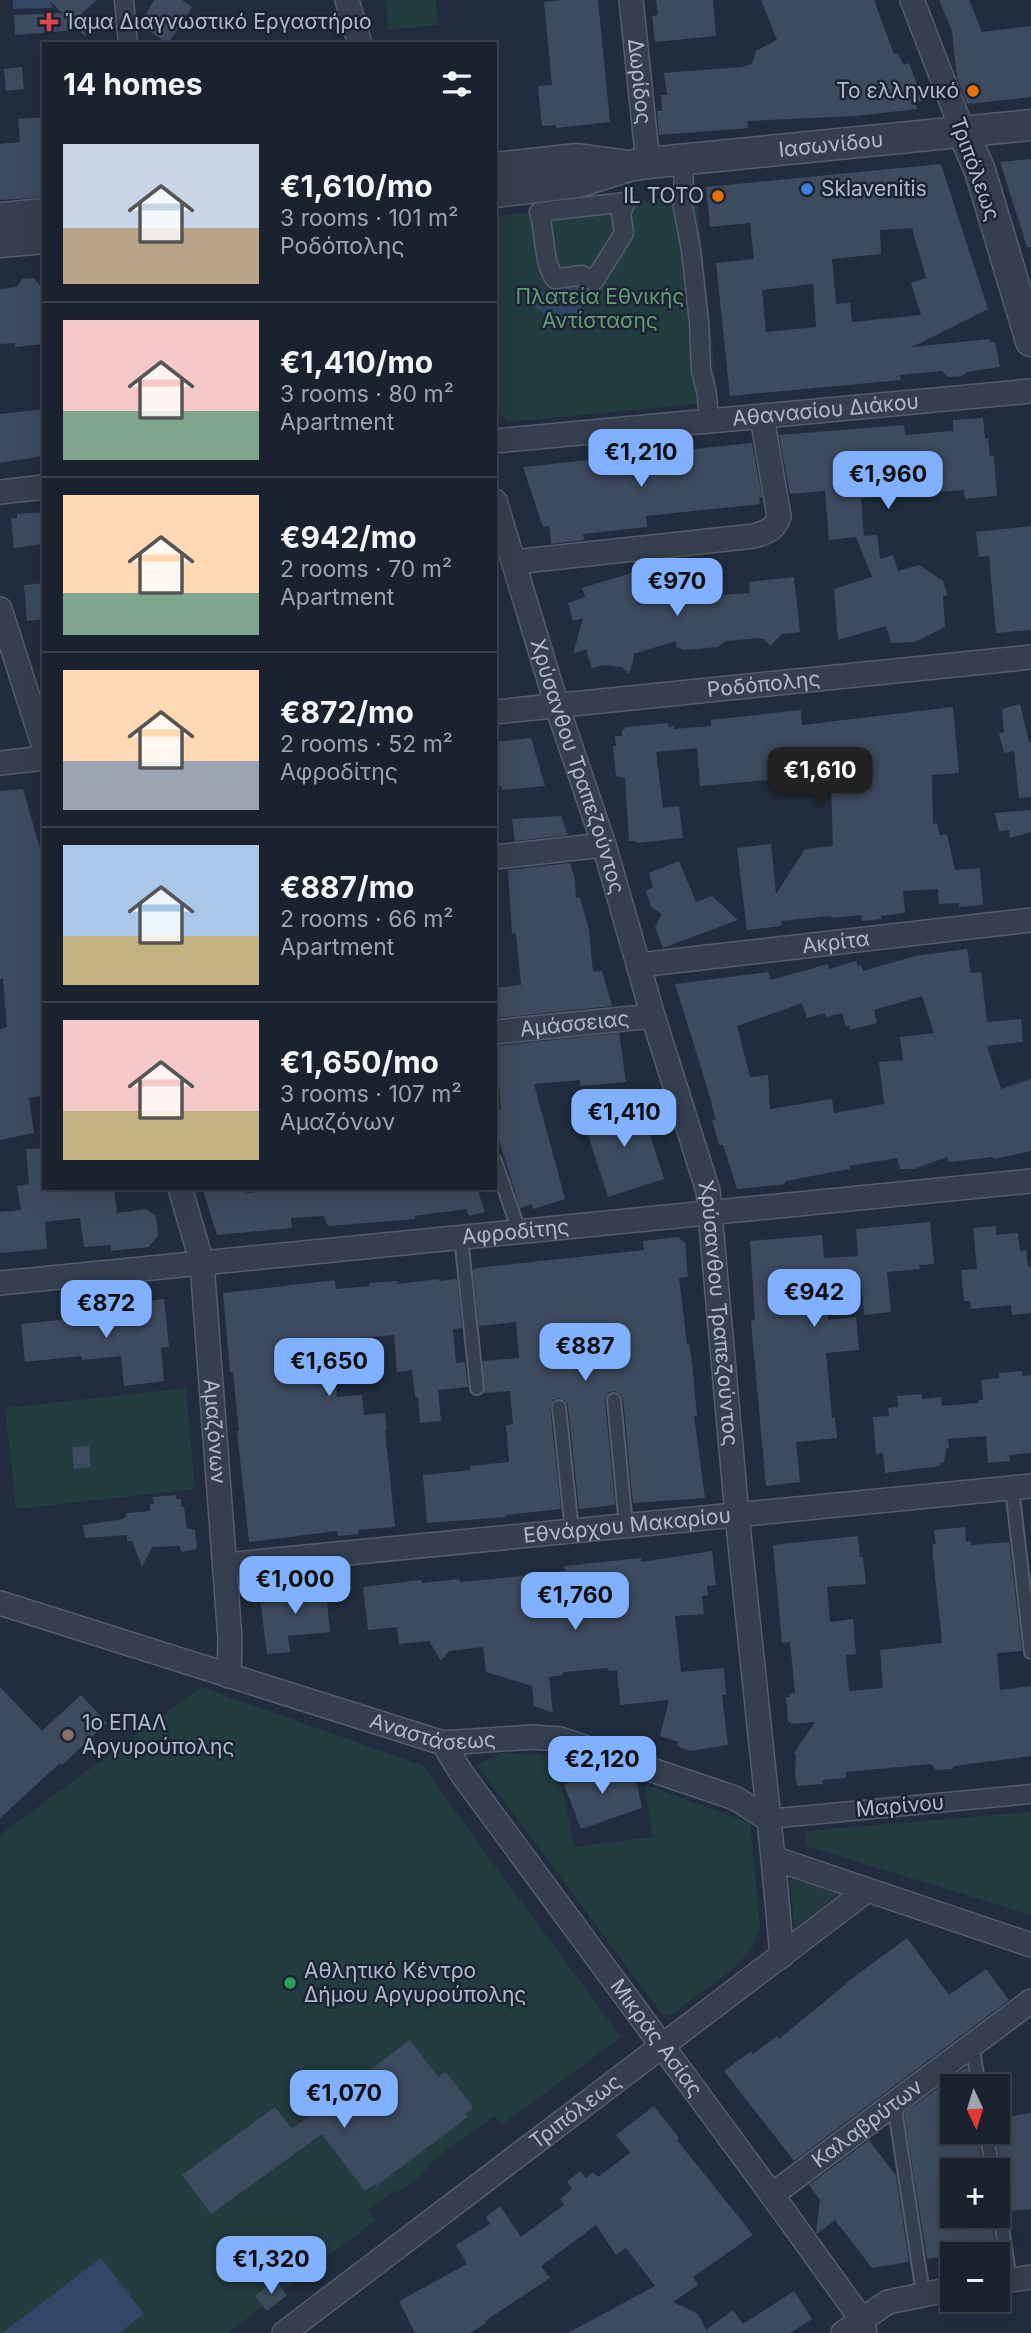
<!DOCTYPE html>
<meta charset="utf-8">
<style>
body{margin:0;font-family:Inter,sans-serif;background:#222a36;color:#f1f3f6;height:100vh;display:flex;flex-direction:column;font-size:26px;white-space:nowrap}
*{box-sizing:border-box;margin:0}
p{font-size:23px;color:#9fa4aa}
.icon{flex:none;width:38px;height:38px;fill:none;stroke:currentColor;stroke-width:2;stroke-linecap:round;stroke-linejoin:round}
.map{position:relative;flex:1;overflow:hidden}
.panel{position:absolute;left:42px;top:42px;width:455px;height:1148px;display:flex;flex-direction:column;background:#19222e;border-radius:0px;box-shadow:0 7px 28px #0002,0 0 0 2px #373f4a}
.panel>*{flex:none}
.needle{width:46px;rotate:176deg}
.fabs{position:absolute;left:940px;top:2074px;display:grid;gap:14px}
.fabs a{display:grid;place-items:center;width:70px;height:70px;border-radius:0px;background:#19222e;box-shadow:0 7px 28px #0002,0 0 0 2px #373f4a;font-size:35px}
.price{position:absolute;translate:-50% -60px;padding:0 16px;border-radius:14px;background:#81b0ff;color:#111;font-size:23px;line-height:46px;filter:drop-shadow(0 2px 4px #0008)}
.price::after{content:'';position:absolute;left:50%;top:42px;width:21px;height:16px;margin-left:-10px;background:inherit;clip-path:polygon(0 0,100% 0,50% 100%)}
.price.selected{background:#222;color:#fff}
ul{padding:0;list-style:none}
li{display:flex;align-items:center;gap:21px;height:175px;padding:0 21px}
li+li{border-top:2px solid #373f4a}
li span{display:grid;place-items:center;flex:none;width:196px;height:140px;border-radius:0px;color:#555}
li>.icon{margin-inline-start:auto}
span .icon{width:84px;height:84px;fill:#fffc;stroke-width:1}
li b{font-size:30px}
h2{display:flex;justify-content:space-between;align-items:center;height:84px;padding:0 21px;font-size:30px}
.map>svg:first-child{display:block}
.green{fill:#233c3f}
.water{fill:#324665}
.building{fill:#3d4b5e;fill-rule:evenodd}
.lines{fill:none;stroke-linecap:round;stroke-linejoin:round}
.service-casing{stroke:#535d6c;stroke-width:16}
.pedestrian-casing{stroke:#535d6c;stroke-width:21}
.minor-casing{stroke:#535d6c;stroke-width:26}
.tertiary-casing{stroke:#535d6c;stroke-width:33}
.service{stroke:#353f4e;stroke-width:12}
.pedestrian{stroke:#353f4e;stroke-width:18}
.minor{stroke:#353f4e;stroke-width:23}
.tertiary{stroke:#353f4e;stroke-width:30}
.health-dot{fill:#e0444e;stroke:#1a2433;stroke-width:2.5}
.food-dot{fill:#e8710a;stroke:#1a2433;stroke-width:2.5}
.shop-dot{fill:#3f7fe0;stroke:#1a2433;stroke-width:2.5}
.education-dot{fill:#8d6e63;stroke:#1a2433;stroke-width:2.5}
.leisure-dot{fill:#2e9e5b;stroke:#1a2433;stroke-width:2.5}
.labels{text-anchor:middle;stroke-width:5;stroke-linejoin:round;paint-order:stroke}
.poi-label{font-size:21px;fill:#b1baca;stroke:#1a2433;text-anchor:start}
.street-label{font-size:21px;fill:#b1baca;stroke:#1a2433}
.park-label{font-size:21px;fill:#669d73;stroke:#1a2433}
</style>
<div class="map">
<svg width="1031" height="2333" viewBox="0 0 1031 2333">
<rect width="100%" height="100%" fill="#212d3e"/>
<g class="green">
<polygon points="386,0 436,0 438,25 388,30"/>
<polygon points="697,195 718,402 508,422 503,416 495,414 495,216"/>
<polygon points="186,1388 195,1489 16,1509 5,1408"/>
<polygon points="201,1687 424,1766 470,1832 621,2037 502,2125 494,2116 427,2165 429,2169 398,2193 395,2190 368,2210 375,2221 283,2290 287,2295 267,2311 263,2306 228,2333 0,2333 0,1835"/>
<polygon points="501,1753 568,1756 569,1771 560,1781 575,1847 653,1837 644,1784 750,1823 760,1926 752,1949 734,1968 671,2015 662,2014 477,1765"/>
<polygon points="1031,1812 1031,1915 806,1846 805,1831"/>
<polygon points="792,1879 836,1893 836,1896 797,1926 794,1925 790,1880"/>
</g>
<g class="water">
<polygon points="13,0 49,0 53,8 13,9"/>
<path d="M576,284L587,287L588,292L575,326L565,320L557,322L542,334L546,316C539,307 524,305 528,291L554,293Z"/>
<polygon points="101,2258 144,2314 119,2333 2,2333"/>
</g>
<g class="building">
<polygon points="49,0 97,0 82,13 86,37 78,30 15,35 14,15 62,13"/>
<polygon points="154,0 182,0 192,7 168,44 140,25"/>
<polygon points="560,0 598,0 610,122 556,128 556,125 542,126 538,86 552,85 544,2"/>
<polygon points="656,0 713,0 716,36 655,42 652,16 658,15"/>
<polygon points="761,0 874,0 894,54 897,53 904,65 909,63 923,100 916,103 917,109 856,116 747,121 748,128 659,135 657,111 662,111 661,95 667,95 664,73 742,67 752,64 756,51 777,40"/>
<polygon points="939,0 969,0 982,32 1031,26 1031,97 967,104 957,77 952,31"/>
<polygon points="22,67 24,89 6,91 4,69"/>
<polygon points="44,117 44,197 0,200 0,144 20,142 18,119"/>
<polygon points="1031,159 1031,247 1027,247 1000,162"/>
<path d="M941,164L988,309L912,347L989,339L990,342H995L1000,367L966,372L963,376L948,377L942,371L900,375L901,380L730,396L716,263L754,259L750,223L710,227L706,187ZM912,228L926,278L911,283L921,315L852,322L850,303L836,304L832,259L881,254L880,230ZM813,284L816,327L766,332L762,290Z"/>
<polygon points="34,278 39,285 44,284 44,344 15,347 15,343 0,344 0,289 17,287 22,279"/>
<polygon points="44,409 44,456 0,463 0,414"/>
<polygon points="983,418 985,439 988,438 990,456 994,456 997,496 965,499 964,490 861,498 864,536 877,535 880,559 893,555 898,571 919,565 943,581 948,595 943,596 945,627 915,642 891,643 886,626 838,640 834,589 872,577 856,537 829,540 825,491 790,494 779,435 904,425 905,435 953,431 953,420"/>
<polygon points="752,443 762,497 759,497 760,504 646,516 647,527 583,534 584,540 551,544 549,526 543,527 523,467"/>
<polygon points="44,512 44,544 14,548 11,518 17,518 17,514"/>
<polygon points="1031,526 1031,630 996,633 989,556 979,557 976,532"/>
<polygon points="641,570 650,600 750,593 749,582 794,577 800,632 782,634 770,646 765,640 759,638 726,641 717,647 684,650 676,647 676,641 633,654 634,658 629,674 622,667 602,665 592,668 586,649 573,654 583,618 573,621 568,603 585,597 582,588"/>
<polygon points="44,583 44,619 27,621 24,585"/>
<polygon points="1020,704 1029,742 1031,742 1031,797 1019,798 1014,751 1004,753 999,733 1004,732 1002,709"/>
<polygon points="953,707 959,773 932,775 933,824 937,823 940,835 947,834 955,870 980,868 983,905 959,907 959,903 939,904 938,889 903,891 905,913 881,916 882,919 862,921 861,915 831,918 831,916 781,921 782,926 747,930 737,848 771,844 776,894 805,849 833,846 831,784 779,789 778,779 700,786 697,748 656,752 663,808 679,806 683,838 637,843 636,841 629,841 625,778 616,776 613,746 616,746 615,736 622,736 622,730 625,729 625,727 668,723 668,727 674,726 674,729 711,726 711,720 801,710 802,725"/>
<polygon points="531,738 545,786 502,790 502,786 495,787 495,742"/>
<polygon points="23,789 44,863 44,1095 29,1098 34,1133 0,1140 0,1029 7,1027 3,979 0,979 0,791"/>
<polygon points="1031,810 1031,832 1010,838 1009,830 999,831 995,813"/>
<polygon points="561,816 568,835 515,841 512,819"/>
<polygon points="679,861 696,902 712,896 738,920 663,948 655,927 662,914 651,907 646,891 653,887 649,873"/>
<polygon points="570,863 575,880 576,898 580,898 589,930 593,972 602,971 612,1006 495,1018 495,988 521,985 516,933 512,934 508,870"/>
<path d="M967,949L971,973L981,972L987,1022L1021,1019L1023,1042L987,1046L1001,1089L1031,1079V1151L994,1159L993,1157L949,1162L947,1157L914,1169H900L897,1158L849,1166L850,1169L785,1181V1184L737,1189L723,1145H719L712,1120H716L707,1087L675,984L768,972L771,980L828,964L829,969L856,961L858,966L861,965L863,971L915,956ZM922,996L934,1033L900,1037L903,1060L879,1062L884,1104L834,1113L832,1099L770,1109L768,1075L750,1077L737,1026L802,1003L807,1018L825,1013L826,1017L842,1013L846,1027L849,1026L850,1030L877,1023L874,1010Z"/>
<polygon points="619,1033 626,1082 580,1086 580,1080 534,1084 565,1199 533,1209 532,1204 520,1208 495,1127 495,1110 501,1109 496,1046"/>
<polygon points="639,1101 664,1179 608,1197 583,1119"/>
<polygon points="44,1148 44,1188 114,1188 117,1213 146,1209 156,1216 158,1235 149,1247 111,1251 111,1245 84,1247 80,1218 45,1222 47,1249 0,1253 0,1212 21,1210 17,1186 29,1184 26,1149"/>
<polygon points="219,1188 245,1188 246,1193 304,1188 477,1188 485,1212 469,1216 466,1209 415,1216 415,1219 328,1226 324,1216 291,1218 292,1228 217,1235 203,1190"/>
<polygon points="930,1222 934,1264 919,1265 920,1269 887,1272 891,1312 864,1315 861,1280 825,1283 828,1320 856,1317 859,1350 826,1353 832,1418 835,1417 837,1438 796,1442 800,1482 766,1486 751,1321 755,1320 750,1241 822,1235 824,1258 858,1256 856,1229"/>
<polygon points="996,1226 996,1235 1018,1233 1020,1251 1026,1250 1028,1267 1031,1266 1031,1313 1012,1315 1011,1305 971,1309 970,1301 964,1301 961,1270 977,1269 973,1228"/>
<polygon points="678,1237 685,1243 688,1277 679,1278 687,1344 689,1344 692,1362 697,1416 694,1416 705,1498 633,1503 623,1399 621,1394 614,1391 608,1393 605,1401 615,1505 579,1509 568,1406 566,1401 559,1398 553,1400 550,1408 561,1509 506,1515 506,1517 427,1523 423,1475 471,1470 470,1466 509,1462 506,1425 513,1424 510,1391 484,1393 483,1361 519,1358 516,1322 479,1326 473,1270 476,1268 644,1250 643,1241"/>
<polygon points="439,1279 439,1281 457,1279 462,1328 453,1329 456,1363 465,1362 468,1387 438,1390 441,1421 420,1423 418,1397 415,1397 412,1370 397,1372 394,1335 350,1339 351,1352 333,1354 337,1397 362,1395 364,1415 385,1413 387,1430 385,1430 395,1527 358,1530 359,1534 338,1536 337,1531 249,1542 237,1431 239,1431 233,1372 230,1372 223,1293 335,1280 336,1289 370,1286 369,1283 397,1281 397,1284"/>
<polygon points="164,1299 169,1347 161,1348 164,1381 124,1386 121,1356 82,1360 82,1356 25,1362 21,1324 126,1313 125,1303"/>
<polygon points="1022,1371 1023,1376 1031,1375 1031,1453 1009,1455 1010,1461 988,1463 986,1436 948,1439 949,1448 946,1449 944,1462 940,1463 940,1466 885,1473 883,1453 876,1454 873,1417 889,1416 888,1408 898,1407 897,1396 922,1394 922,1399 941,1397 942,1406 979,1403 978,1400 983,1400 981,1380 999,1378 999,1373"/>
<polygon points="89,1446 91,1467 74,1469 72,1447"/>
<polygon points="176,1495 176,1499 181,1499 181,1507 184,1507 187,1528 195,1530 197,1549 182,1552 179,1546 152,1547 142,1567 132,1541 127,1541 127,1535 85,1538 83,1525 124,1519 127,1513 150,1511 150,1504 154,1504 153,1497"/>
<polygon points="965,1527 966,1542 971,1541 971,1545 1009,1542 1022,1651 997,1653 1000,1690 1031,1686 1031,1756 954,1766 952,1769 936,1770 931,1764 846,1772 846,1778 822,1780 823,1784 797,1786 795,1773 796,1756 794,1753 815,1722 791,1724 791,1722 788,1722 786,1697 789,1697 789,1694 795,1693 790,1642 782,1643 773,1545 858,1536 860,1557 863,1557 866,1584 827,1587 830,1622 853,1619 856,1654 846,1655 849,1691 883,1688 880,1650 942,1643 933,1556 933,1544 936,1544 934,1530"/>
<polygon points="712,1551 716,1585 707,1586 708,1595 702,1596 704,1614 675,1616 681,1672 724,1668 726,1695 722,1695 728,1745 690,1751 677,1746 679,1742 660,1736 669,1700 620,1705 617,1670 609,1671 608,1668 563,1672 563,1675 549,1677 553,1713 534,1706 532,1686 486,1672 483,1647 449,1651 441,1661 429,1641 399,1644 397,1627 368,1630 363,1587 421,1580 422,1583 459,1579 460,1582 512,1577 565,1571 564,1566 641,1558 641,1562"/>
<polygon points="325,1582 330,1632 288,1636 290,1652 267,1654 260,1598 293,1595 293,1584"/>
<polygon points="0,1687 42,1731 81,1695 107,1723 62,1765 60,1763 0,1818"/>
<polygon points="593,1765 636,1780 642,1808 581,1829 564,1785"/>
<polygon points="907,1938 949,1995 986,1969 1009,2000 794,2161 724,2071 751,2051 753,2054 777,2036 779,2039 858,1974"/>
<polygon points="410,2040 438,2077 446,2072 473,2107 466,2114 468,2117 376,2186 375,2184 365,2191 322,2134 211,2214 182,2175 275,2107 292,2129"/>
<polygon points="967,2067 970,2086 952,2086 952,2132 977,2132 984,2170 947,2170 952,2216 991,2216 996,2249 927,2259 904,2113"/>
<polygon points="654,2106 679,2138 677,2140 753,2235 693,2277 698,2285 673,2302 698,2314 706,2330 733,2310 743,2324 794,2291 812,2319 790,2333 568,2333 655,2286 626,2248 616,2255 596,2225 541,2266 550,2278 485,2321 486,2323 470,2333 415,2333 399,2301 467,2264 456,2245 490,2224 486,2217 500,2206 521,2237 564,2205 560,2199 572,2189 567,2182 580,2171 586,2178 593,2172 598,2177 630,2153 616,2135"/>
<polygon points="1031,2113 1031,2209 1012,2211 1006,2170 1002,2170 995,2132 998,2132 998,2118"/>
<polygon points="869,2140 896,2176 909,2262 872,2268 835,2220 817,2234 816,2232 820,2200 809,2185"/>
<polygon points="275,2280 287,2295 267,2311 255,2296"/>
</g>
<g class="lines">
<g class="service-casing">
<g id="service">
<polyline points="495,1161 519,1231"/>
<polyline points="461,1237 477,1388"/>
<polyline points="614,1400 626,1526"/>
<polyline points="559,1407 572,1531"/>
<polyline points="1012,1488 1031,1652"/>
<polyline points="972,2045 979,2086"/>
<polyline points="894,2103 923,2294"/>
<polyline points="986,2132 993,2170"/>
<polyline points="998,2201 1010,2280"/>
</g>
</g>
<g class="pedestrian-casing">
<g id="pedestrian">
<polyline points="124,0 128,44"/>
<polyline points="684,160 683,207 691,250 699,322 701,370 707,395 709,422"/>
<path d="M626,202L621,213L624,233L594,281L582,275L555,279C542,260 546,234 539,212Z"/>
<polyline points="768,1819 1031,1794"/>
</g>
</g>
<g class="minor-casing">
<g id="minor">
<polyline points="347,0 360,44"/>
<path id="s1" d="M631,0L648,163"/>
<polyline points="912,0 963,132"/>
<path id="s2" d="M495,441L1031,391"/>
<polyline points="0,492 44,487"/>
<path id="s3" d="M495,501L557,706L604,845L653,1016L708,1191L737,1515L773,1858L1031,1945"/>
<path d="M514,562L754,536C767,532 775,530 779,516L762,417"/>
<polyline points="0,609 44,747"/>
<path id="s4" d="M495,712L1031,657"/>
<polyline points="0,763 44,758"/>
<polyline points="495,857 604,845"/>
<path id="s5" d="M639,965L1031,920"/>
<path id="s6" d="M495,1032L653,1016"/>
<path id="s7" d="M180,1188L202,1263L230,1639L229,1676"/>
<path id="s8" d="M0,1283L1031,1181"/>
<path id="s9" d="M225,1565L1031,1486"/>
<path id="s10" d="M0,1603L443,1743L533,1737L560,1739L735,1798L768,1819"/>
<path id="s11" d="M443,1743L462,1774L772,2195L862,2320L865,2333"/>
<polyline points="773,1858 782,1956"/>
<path id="s12" d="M772,2195L1031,2001"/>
<polyline points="998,2282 1031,2277"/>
<path id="s13" d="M284,2333L866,1891"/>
<polyline points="843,2333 888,2302 952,2289"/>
</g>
</g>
<g class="tertiary-casing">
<g id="tertiary">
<polyline points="963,132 980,171 1031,341"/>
<polyline points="495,168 577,159 622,165"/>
<path id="s14" d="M495,192L578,182L629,166L648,163L1031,125"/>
<polyline points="0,218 44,214"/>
<polyline points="0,242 44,238"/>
</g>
</g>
<use href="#service" class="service"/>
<use href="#pedestrian" class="pedestrian"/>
<use href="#minor" class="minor"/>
<use href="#tertiary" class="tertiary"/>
</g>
<path class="health-dot" d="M45.5 11.5h7v7h7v7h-7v7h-7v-7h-7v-7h7z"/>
<g class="food-dot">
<circle cx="973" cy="91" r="7"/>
<circle cx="718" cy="196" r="7"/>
</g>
<circle class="shop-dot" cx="807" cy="189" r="7"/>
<circle class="education-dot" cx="68" cy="1735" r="7"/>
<circle class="leisure-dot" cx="290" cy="1983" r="7"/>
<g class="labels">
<g class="poi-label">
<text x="65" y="29">Ίαμα Διαγνωστικό Εργαστήριο</text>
<text x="959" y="98" text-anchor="end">Το ελληνικό</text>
<text x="821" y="196">Sklavenitis</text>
<text x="704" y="203" text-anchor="end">IL TOTO</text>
<text x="82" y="1730">1o ΕΠΑΛ<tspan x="82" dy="24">Αργυρούπολης</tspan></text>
<text x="304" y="1978">Αθλητικό Κέντρο<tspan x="304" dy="24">Δήμου Αργυρούπολης</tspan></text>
</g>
<g class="street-label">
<text dy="7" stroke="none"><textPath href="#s1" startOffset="82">Δωρίδος</textPath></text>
<text dy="7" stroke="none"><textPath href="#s14" startOffset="340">Ιασωνίδου</textPath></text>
<text transform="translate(975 169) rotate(70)" y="7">Τριπόλεως</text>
<text dy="7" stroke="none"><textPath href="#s2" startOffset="332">Αθανασίου Διάκου</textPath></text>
<text dy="7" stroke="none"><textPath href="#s4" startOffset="270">Ροδόπολης</textPath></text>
<text dy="7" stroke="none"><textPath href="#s3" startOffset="278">Χρύσανθου Τραπεζούντος</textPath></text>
<text dy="7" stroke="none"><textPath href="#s5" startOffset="198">Ακρίτα</textPath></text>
<text dy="7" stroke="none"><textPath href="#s6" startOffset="80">Αμάσσειας</textPath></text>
<text dy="7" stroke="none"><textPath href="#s8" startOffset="518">Αφροδίτης</textPath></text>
<text dy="7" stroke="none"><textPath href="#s3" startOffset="845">Χρύσανθου Τραπεζούντος</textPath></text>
<text dy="7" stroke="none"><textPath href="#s7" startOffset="247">Αμαζόνων</textPath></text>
<text dy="7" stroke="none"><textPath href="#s9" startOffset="404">Εθνάρχου Μακαρίου</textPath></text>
<text dy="7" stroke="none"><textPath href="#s10" startOffset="453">Αναστάσεως</textPath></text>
<text transform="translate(900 1806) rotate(-5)" y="7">Μαρίνου</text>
<text dy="7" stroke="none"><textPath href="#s11" startOffset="364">Μικράς Ασίας</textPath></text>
<text dy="7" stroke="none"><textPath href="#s13" startOffset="366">Τριπόλεως</textPath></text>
<text dy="7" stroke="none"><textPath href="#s12" startOffset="119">Καλαβρύτων</textPath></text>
</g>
<g class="park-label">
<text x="600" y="304">Πλατεία Εθνικής<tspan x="600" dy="24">Αντίστασης</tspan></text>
</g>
</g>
</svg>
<div class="fabs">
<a><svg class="needle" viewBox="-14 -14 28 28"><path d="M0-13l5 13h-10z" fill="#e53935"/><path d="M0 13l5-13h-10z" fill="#9fa4aa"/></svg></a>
<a>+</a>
<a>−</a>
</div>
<b class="price" style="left:641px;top:489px">€1,210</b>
<b class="price" style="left:888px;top:511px">€1,960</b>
<b class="price" style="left:677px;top:618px">€970</b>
<b class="price selected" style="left:820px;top:807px">€1,610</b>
<b class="price" style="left:624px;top:1149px">€1,410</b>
<b class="price" style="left:814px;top:1329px">€942</b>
<b class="price" style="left:106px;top:1340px">€872</b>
<b class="price" style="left:585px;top:1383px">€887</b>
<b class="price" style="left:329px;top:1398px">€1,650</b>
<b class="price" style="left:295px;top:1616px">€1,000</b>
<b class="price" style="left:575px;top:1632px">€1,760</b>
<b class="price" style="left:602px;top:1796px">€2,120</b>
<b class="price" style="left:344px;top:2130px">€1,070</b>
<b class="price" style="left:271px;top:2296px">€1,320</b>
<section class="panel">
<h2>14 homes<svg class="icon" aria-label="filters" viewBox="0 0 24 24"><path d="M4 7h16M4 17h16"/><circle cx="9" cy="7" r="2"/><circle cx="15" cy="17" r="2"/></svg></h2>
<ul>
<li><span style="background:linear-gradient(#c9d6e8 60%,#b9a48a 0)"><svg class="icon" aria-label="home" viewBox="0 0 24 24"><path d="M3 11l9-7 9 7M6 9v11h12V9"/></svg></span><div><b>€1,610/mo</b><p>3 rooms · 101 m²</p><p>Ροδόπολης</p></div></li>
<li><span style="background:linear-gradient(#f6c9c9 65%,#7fa58c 0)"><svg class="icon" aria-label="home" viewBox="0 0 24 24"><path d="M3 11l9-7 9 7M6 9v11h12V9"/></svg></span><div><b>€1,410/mo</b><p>3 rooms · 80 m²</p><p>Apartment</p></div></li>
<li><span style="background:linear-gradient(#ffd9b3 70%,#7fa58c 0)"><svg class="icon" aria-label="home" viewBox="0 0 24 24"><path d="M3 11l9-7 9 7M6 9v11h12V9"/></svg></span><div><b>€942/mo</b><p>2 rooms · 70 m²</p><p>Apartment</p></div></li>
<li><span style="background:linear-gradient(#ffd9b3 65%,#9aa5b1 0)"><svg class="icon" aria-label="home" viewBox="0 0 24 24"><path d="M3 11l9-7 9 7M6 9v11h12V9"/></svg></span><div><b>€872/mo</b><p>2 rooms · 52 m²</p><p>Αφροδίτης</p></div></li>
<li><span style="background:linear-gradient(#a9c7e8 65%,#c2b280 0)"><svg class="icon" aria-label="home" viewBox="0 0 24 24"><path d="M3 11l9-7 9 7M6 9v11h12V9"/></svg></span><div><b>€887/mo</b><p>2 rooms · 66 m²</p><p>Apartment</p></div></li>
<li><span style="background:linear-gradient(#f6c9c9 65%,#c2b280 0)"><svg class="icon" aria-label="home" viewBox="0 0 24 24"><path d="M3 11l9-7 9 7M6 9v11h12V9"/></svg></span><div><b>€1,650/mo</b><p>3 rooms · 107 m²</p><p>Αμαζόνων</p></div></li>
</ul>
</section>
</div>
